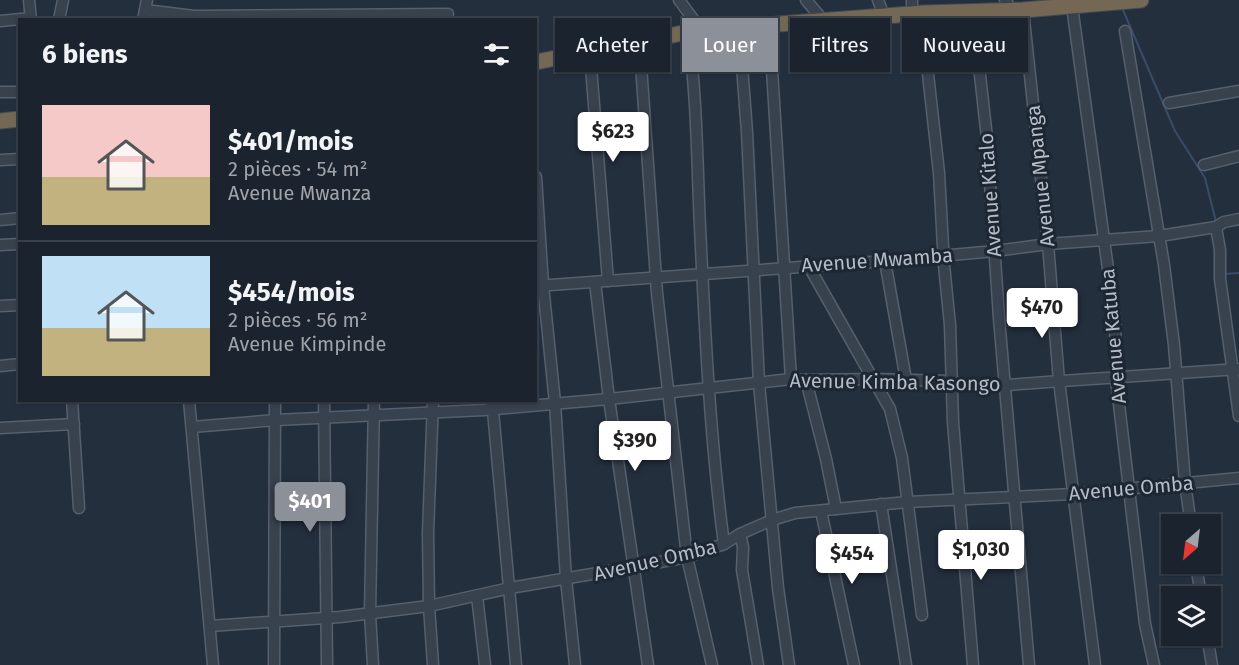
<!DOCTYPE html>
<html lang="fr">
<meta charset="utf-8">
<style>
body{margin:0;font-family:"Fira Sans",sans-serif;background:#242b36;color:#f1f3f6;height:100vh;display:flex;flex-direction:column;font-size:22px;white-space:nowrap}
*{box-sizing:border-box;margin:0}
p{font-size:20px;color:#a0a4aa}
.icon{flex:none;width:33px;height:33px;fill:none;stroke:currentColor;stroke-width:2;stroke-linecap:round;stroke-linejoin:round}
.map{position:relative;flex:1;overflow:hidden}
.sheet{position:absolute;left:18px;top:18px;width:519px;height:384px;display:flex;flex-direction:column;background:#1b232e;border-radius:0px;box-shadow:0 2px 4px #0004,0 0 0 2px #39404a}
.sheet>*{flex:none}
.banner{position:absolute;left:555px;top:18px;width:570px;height:54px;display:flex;gap:12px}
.needle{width:39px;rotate:208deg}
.buttons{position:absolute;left:1161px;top:514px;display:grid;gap:12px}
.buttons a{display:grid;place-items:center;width:60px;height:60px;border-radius:0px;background:#1b232e;box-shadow:0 2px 4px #0004,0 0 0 2px #39404a;font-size:30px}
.price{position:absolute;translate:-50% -51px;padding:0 14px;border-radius:6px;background:#fff;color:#222;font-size:20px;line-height:39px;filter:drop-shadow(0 2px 3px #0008)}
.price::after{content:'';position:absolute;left:50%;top:36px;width:18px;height:14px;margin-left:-9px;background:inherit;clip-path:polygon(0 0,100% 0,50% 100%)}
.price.selected{background:#8c9099;color:#fff}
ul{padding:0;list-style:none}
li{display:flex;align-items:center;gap:18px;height:150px;padding:0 24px}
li+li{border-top:2px solid #39404a}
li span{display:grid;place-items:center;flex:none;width:168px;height:120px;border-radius:0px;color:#555}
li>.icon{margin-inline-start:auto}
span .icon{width:72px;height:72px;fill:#fffc;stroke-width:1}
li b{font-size:26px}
h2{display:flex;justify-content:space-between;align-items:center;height:72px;padding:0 24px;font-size:26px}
.chip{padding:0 21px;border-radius:0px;background:#1b232e;box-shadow:0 2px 4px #0004,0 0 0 2px #39404a;font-size:21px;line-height:54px}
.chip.selected{background:#8c9099;color:#fff}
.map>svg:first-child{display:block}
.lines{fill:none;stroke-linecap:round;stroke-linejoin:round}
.stream{stroke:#394c67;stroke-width:2}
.minor-casing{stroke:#565f6c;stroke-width:13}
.highway-casing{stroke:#434c59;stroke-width:17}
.minor{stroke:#38414e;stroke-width:10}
.highway{stroke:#746855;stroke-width:15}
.labels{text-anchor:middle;stroke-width:6;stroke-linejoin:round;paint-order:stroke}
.street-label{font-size:20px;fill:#b4bcc9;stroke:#1d2633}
</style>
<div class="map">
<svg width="1239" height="665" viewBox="0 0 1239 665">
<rect width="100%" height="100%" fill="#242f3e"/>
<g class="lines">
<g class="stream">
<polyline points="1123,10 1175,131 1205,178 1216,222"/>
<polyline points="1224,274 1239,273"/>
</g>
<g class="minor-casing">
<g id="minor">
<polyline points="29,0 31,20"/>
<polyline points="679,0 702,31"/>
<polyline points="806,0 823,20"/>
<polyline points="878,0 884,16"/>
<polyline points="912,0 912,14"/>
<polyline points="1005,0 1012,10"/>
<polyline points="1072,6 1115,320 1116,379 1145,624 1154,665"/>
<polyline points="145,10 194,16 448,14"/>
<polyline points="1023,10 1048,244 1059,381 1095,665"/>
<polyline points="973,12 987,138 999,318 1029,665"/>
<polyline points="924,13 928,74 939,173 944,265 950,325 953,422 973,665"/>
<polyline points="59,20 63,0"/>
<polyline points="143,20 147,0"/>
<polyline points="0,21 31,18"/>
<polyline points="739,27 747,132 759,383 778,588 789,665"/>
<polyline points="1125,31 1164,265 1174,345 1185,483 1191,525"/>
<path d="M688,32C697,96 697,162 700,227C705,333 710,439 724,544"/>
<polyline points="770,37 791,379"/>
<polyline points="637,42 641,65 657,293 687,557 712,665"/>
<polyline points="587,51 591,67 608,281"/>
<polyline points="0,92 20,92"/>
<polyline points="1169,103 1239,91"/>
<polyline points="0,160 20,159"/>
<polyline points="1204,165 1239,156"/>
<polyline points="536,177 543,285 555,403 566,579 575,665"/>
<polyline points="0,220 20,218"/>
<polyline points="1216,227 1220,250 1220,279 1239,416"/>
<polyline points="1216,227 1224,222 1239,219"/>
<polyline points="0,245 20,244"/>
<polyline points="885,261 906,380"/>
<polyline points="808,265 890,409 902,458 922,615"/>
<polyline points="595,282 609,399 648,665"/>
<polyline points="536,286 885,261 995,251 1048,244 1159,236 1216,227"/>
<polyline points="0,306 20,305"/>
<polyline points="0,366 20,364"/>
<polyline points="806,380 826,459 836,509"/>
<polyline points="72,400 79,508"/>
<polyline points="189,400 213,665"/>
<polyline points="324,400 327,665"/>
<polyline points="492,400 516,665"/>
<path d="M192,427L276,420L484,410L609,399L791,379L806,380L874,379L951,381C972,389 1022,384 1047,382C1111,378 1175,373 1239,369"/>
<polyline points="0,428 74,424"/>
<polyline points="881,504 906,665"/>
<polyline points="821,511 854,665"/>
<polyline points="740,534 743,547 742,570 758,665"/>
<polyline points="1196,564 1201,597"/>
<polyline points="477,596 485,665"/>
<polyline points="210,626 340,617 429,606 510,588 633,567 687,557 724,544 740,534 772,520 795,513 907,502 1073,494 1239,478"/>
<polyline points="1207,636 1212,665"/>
<polyline points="274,665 275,400"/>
<polyline points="373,665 370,614 374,400"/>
<polyline points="433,665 429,606 428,533 433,400"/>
</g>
</g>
<g class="highway-casing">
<g id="highway">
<polyline points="536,62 688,32 739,27 924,13 1023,10 1141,0"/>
<polyline points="0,121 20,119"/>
</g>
</g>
<use href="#minor" class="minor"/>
<use href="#highway" class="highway"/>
</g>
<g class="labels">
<g class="street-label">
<text transform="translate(1040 176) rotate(-96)" y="7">Avenue Mpanga</text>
<text transform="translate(990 195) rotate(-94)" y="7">Avenue Kitalo</text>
<text transform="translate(877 260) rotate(-4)" y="7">Avenue Mwamba</text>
<text transform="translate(1113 336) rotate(-95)" y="7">Avenue Katuba</text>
<text transform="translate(895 382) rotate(1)" y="7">Avenue Kimba Kasongo</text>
<text transform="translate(1131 488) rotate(-5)" y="7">Avenue Omba</text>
<text transform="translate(655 560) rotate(-13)" y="7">Avenue Omba</text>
</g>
</g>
</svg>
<div class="buttons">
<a><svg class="needle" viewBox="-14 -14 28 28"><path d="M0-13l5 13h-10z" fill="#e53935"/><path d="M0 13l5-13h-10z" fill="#a0a4aa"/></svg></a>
<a><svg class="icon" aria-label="layers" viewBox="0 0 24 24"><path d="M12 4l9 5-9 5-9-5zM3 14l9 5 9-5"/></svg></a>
</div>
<b class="price" style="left:613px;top:163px">$623</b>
<b class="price" style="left:1042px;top:339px">$470</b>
<b class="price" style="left:635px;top:472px">$390</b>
<b class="price selected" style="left:310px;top:533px">$401</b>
<b class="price" style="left:981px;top:581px">$1,030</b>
<b class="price" style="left:852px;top:585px">$454</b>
<div class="banner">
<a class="chip">Acheter</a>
<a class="chip selected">Louer</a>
<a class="chip">Filtres</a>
<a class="chip">Nouveau</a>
</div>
<section class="sheet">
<h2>6 biens<svg class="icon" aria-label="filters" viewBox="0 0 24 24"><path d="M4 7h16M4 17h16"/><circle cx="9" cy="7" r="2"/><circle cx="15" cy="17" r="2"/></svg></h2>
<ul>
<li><span style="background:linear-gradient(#f6c9c9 60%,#c2b280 0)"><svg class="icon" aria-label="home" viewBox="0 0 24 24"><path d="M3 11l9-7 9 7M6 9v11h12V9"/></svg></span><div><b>$401/mois</b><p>2 pièces · 54 m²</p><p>Avenue Mwanza</p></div></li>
<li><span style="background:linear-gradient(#bfe0f5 60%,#c2b280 0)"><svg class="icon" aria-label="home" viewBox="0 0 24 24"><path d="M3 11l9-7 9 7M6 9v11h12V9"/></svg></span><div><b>$454/mois</b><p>2 pièces · 56 m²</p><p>Avenue Kimpinde</p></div></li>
</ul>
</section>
</div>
